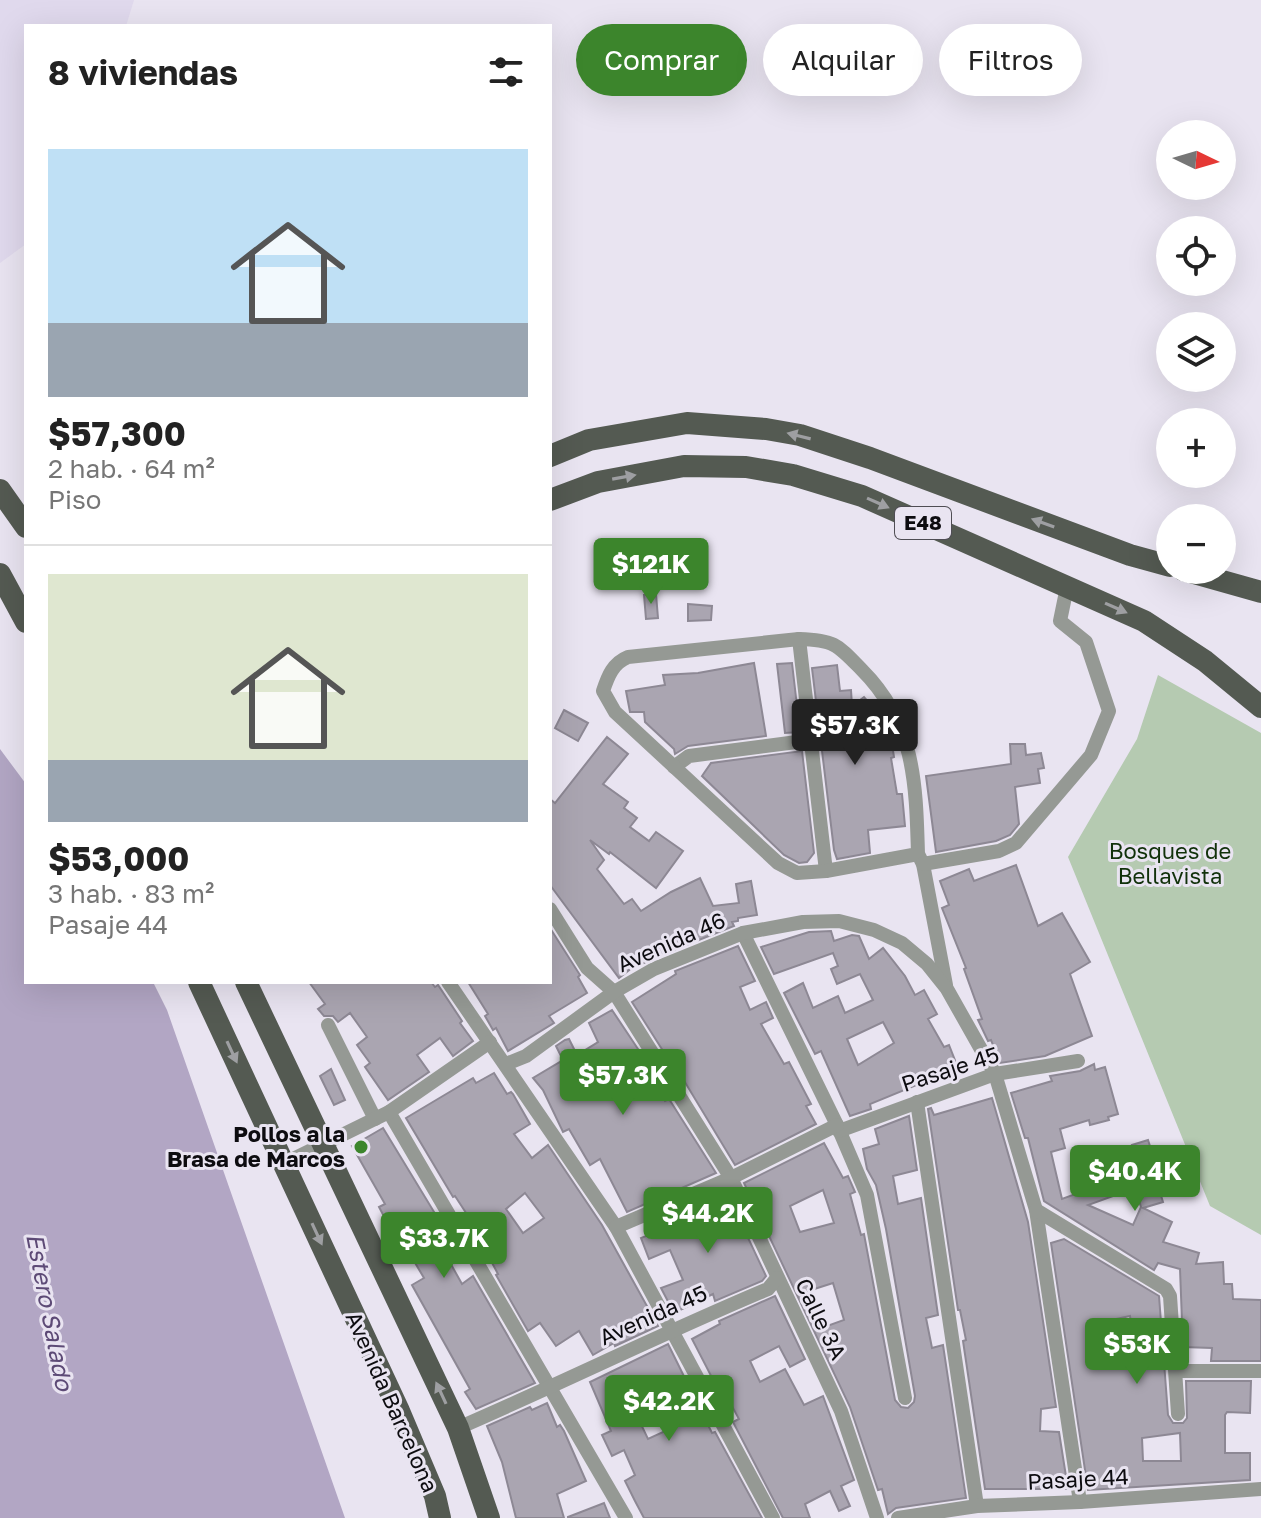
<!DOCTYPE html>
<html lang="es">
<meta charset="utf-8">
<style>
body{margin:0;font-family:"Golos Text",sans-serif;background:#f6f6f6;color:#222;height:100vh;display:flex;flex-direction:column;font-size:30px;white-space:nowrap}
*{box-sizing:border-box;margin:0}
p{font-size:26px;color:#767676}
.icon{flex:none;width:44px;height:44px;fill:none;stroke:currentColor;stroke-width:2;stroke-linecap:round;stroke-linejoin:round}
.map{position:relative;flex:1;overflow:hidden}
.details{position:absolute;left:24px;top:24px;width:528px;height:960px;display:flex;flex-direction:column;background:#fff;border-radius:0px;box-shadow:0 8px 32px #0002}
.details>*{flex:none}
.hud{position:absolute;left:576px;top:24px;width:564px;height:72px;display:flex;gap:16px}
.needle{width:52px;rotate:95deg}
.buttons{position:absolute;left:1156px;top:120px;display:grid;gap:16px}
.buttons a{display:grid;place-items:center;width:80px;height:80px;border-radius:50%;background:#fff;box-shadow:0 8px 32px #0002;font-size:40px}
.price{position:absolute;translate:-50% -68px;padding:0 18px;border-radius:8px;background:#3c852c;color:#fff;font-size:26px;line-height:52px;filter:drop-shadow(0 2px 4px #0008)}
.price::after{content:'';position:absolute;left:50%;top:48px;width:24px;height:18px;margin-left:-12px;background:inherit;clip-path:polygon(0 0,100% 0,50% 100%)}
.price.current{background:#222;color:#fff}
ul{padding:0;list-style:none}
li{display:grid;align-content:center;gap:16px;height:424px;padding:0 24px}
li+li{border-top:2px solid #e0e0e0}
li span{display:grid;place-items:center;height:248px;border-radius:0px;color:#555}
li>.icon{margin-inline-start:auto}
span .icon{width:144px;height:144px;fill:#fffc;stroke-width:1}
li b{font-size:34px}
h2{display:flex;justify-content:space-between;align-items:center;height:96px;padding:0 24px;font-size:34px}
.chip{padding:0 28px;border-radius:36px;background:#fff;box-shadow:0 8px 32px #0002;font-size:28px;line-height:72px}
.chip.current{background:#3c852c;color:#fff}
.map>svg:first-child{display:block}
.built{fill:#e0d9ed}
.green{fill:#b5cab1}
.water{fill:#b2a6c4}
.building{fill:#aaa5b1;stroke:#8d8894;stroke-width:2;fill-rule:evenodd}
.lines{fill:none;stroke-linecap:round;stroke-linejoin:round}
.street{stroke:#959994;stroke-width:14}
.primary{stroke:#545a52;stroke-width:22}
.oneway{fill:#9e9fa2}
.poi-dot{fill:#3c852c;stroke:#e9e4f1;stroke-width:3}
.labels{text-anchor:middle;stroke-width:6;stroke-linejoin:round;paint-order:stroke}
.shield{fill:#e9e4f1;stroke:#4f4d54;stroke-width:2}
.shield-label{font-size:20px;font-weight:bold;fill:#0d0c10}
.park-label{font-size:22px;fill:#11310a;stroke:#e9e4f1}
.street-label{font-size:22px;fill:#0d0c10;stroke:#e9e4f1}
.poi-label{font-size:22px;font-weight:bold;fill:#0d0c10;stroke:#e9e4f1;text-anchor:end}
.water-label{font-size:24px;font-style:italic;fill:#5d4a76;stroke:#e9e4f1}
</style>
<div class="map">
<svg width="1261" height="1518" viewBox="0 0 1261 1518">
<rect width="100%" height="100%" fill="#e9e4f1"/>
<polygon class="built" points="0,0 134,0 126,26 26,26 26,244 0,263"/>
<polygon class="green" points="1158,675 1261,733 1261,1235 1210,1206 1068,857 1137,739"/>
<polygon class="water" points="0,749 26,784 26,982 153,982 167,1010 345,1518 0,1518"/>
<g class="building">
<polygon points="656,594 658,618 646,619 644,595"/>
<polygon points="688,604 712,606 711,620 688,621"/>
<polygon points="754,663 766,736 688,746 675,754 674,749 645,722 644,712 630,712 626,691 665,685 663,675 698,673"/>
<polygon points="792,663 800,732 785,733 777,664"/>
<polygon points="837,665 840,691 851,690 852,706 864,697 870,704 872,724 875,726 887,723 893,736 891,738 894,757 891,758 897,794 902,794 905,826 868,830 870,853 837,859 834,850 812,668"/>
<polygon points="564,710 588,723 578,741 555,728"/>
<polygon points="607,737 628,754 603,784 628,802 624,808 637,818 630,827 649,841 656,832 683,851 656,888 610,852 609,854 590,840 604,860 597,869 624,904 632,899 641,911 671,892 700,878 713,906 739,903 736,884 751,881 757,915 738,918 738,921 732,922 734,926 669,952 668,950 644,963 642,960 619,978 550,885 550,799 555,803"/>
<polygon points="1010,744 1025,744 1026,755 1041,753 1044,768 1038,769 1040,783 1015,787 1019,824 1010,835 996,841 936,852 926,776 1011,764"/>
<polygon points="802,751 814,853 807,862 799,863 784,855 702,776 711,763"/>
<polygon points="1016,865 1038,926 1062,913 1090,962 1070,974 1092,1036 1045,1056 1000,1063 991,1040 988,1041 978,1020 982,1019 964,969 966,968 942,908 949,905 940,881 969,869 974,881"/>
<polygon points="550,928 580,975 578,977 587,993 549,1016 554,1023 508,1051 496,1028 493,1030 485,1016 488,1014 468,982 550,982"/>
<path d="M831,931L834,941L852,935L859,936L869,959L883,948L905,976L915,995L924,990L937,1014L928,1019L944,1047L949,1045L958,1068L870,1104L871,1109L850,1116L821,1051L815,1054L784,993L803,983L813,1008L838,996L845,1013L873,1000L860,974L837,984L831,969L838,966L833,953L774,974L761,947L809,932ZM883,1022L894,1043L858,1065L847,1039Z"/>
<polygon points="738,946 755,981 740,987 750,1010 766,1002 773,1018 761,1024 784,1064 789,1062 811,1104 806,1106 816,1124 735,1165 674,1064 672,1065 632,1002 676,974 675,971"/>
<polygon points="309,982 431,982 435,987 438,985 462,1021 460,1023 473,1041 453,1056 440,1038 417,1055 429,1072 388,1100 365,1067 370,1063 357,1045 367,1037 350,1013 338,1022 333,1016 324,1016 318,1009 325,1004"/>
<polygon points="612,1010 648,1064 644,1066 665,1101 669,1099 716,1173 627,1212 600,1159 590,1165 569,1129 563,1132 543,1090 533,1078 563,1060 556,1046 565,1040 569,1039 577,1055 598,1042 589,1023"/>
<path d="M1094,1064L1095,1070L1105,1067L1118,1114L1108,1117L1109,1120L1090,1125L1089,1120L1060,1129L1065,1148L1051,1152L1062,1199L1125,1176L1119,1160L1135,1154L1132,1145L1148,1140L1157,1168L1153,1169L1163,1202L1143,1208L1172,1222L1163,1242L1199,1253L1196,1264L1223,1262L1224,1284H1232L1233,1299L1261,1300V1361H1211L1212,1348L1183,1347L1180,1269L1158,1263L1154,1270L1044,1201L1028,1138H1025L1011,1093L1052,1081L1050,1076L1080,1071ZM1135,1188L1141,1207L1133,1225L1088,1205Z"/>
<polygon points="331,1069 345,1100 334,1105 320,1076"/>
<path d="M494,1073L507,1094L511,1092L513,1094L530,1124L514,1134L532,1158L548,1145L602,1225L658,1326L615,1346L614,1343L593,1355L579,1331L556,1346L540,1323L528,1331L496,1275L498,1274L482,1244L485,1242L455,1196L453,1197L406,1118L473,1078L476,1083ZM525,1193L544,1218L523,1233L506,1209Z"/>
<polygon points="992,1098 1028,1222 1056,1407 1041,1409 1040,1431 1059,1432 1068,1489 985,1489 963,1341 966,1340 960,1310 958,1310 928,1109 931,1108 934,1115"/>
<path d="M909,1116L917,1170L893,1176L898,1204L921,1198L938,1315L926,1318L932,1348L943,1345L966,1498L896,1508L888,1514L882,1489L878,1490L850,1407L744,1183L824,1143L843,1178L848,1176L855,1192L850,1194L861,1235L864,1234L895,1400L901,1407L908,1408L914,1402L915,1396L886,1229L876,1185L867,1169L863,1149L879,1144L875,1129ZM823,1190L834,1223L800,1232L790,1206ZM833,1283L844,1320L819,1329L805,1292Z"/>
<polygon points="383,1128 459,1253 448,1259 462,1284 473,1276 535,1383 476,1409 465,1392 470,1389 412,1285 424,1278 401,1239 398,1241 389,1226 379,1207 385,1204 352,1146"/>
<polygon points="726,1191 766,1276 762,1281 715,1301 713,1294 674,1313 661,1288 683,1280 670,1250 649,1259 641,1238 685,1220 686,1223 710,1214 705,1200"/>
<path d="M1064,1239L1159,1296L1168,1415L1173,1423H1183L1187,1418L1186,1381H1251L1250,1413L1227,1412L1225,1415V1453H1250V1480L1088,1490L1051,1243ZM1130,1316L1133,1337H1137L1141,1360L1107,1365L1102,1322ZM1180,1433L1181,1461H1143L1142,1438Z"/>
<polygon points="775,1296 805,1359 790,1367 779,1346 750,1361 760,1382 785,1369 804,1405 823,1396 854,1480 841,1486 850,1506 839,1511 830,1491 805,1504 810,1518 783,1518 733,1422 739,1419 727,1397 723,1399 692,1339 720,1324 719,1321"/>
<path d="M668,1344L712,1433L715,1432L762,1518H644L635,1501L625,1481L635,1475L624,1450L612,1456L602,1435L611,1431L590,1382ZM659,1406H662L672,1428L648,1439L637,1416Z"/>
<polygon points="547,1403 557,1427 560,1425 564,1431 586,1481 557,1494 564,1518 516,1518 502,1462 487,1426 530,1407 532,1410"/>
<polygon points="604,1503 610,1518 568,1518 568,1517"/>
</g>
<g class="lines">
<g class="street">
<polyline points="799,639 826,871"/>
<polyline points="674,767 689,756 812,740"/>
<path d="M918,854L826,871L797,873L778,863L615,712L603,691C608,676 613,663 628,657L799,639C835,640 838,645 862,670C915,723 916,784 918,854L923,864L946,985"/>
<polyline points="923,864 999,851 1016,843 1091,755 1109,711 1086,642 1060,621 1067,587"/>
<polyline points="550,909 587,968 614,992 731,1178 841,1411 877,1518"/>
<polyline points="743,933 837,1125 867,1195 905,1398"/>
<polyline points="448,982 616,1227 773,1518"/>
<polyline points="328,1025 375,1119"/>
<polyline points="506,1064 526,1056 614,992 654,969 743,933 803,922 839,921 874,930 902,943 927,964 947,989 995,1074 1036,1210 1080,1502"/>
<polyline points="917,1102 977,1506"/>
<polyline points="389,1112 626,1518"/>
<polyline points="839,1131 995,1074 1078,1061"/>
<polyline points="285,1163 389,1112 490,1042"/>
<polyline points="1036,1210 1166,1289 1170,1296 1178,1414"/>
<polyline points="616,1227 731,1178 837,1125"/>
<polyline points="1176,1371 1261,1371"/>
<path d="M458,1428C562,1383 663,1333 768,1289L777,1278"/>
<polyline points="898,1518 977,1506 1080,1502 1261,1489"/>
</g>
<g class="primary">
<polyline points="550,456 589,440 687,423 766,429 800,435 870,458 1130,555 1170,566"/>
<polyline points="0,490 26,527"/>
<polyline points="550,500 598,482 684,466 746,467 793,475 862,496 1144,621 1205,661 1261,707"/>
<polyline points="1183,570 1261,592"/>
<polyline points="0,574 26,622"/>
<polyline points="199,982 399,1411 435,1496 440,1518"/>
<polyline points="246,982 458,1428 489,1518"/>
</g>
</g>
<defs><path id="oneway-solid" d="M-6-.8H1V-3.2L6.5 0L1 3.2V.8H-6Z" transform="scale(2)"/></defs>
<g class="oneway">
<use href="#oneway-solid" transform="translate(799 436) rotate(-166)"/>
<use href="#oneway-solid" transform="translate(624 477) rotate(-10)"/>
<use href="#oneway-solid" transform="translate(878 503) rotate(24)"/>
<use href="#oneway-solid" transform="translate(1043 523) rotate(-160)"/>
<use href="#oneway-solid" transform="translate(1116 608) rotate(24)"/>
<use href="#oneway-solid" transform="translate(232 1052) rotate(65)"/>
<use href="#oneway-solid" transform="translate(317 1234) rotate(65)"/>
<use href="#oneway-solid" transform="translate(441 1393) rotate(-115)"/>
</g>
<circle class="poi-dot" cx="361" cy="1147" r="8"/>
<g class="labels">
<rect class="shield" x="895" y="507" width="56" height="32" rx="6"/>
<g class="shield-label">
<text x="923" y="530">E48</text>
</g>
<g class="park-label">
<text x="1170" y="859">Bosques de<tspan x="1170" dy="25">Bellavista</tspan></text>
</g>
<g class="street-label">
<text transform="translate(671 942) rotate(-24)" y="8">Avenida 46</text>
<text transform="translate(950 1069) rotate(-18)" y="8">Pasaje 45</text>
<text transform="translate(653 1315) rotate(-24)" y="8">Avenida 45</text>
<text transform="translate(821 1319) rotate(64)" y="8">Calle 3A</text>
<text transform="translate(392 1402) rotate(66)" y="8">Avenida Barcelona</text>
<text transform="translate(1078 1479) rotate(-3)" y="8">Pasaje 44</text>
</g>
<g class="poi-label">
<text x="345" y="1142">Pollos a la<tspan x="345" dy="25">Brasa de Marcos</tspan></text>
</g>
<g class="water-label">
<text transform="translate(49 1312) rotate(79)" y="8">Estero Salado</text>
</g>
</g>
</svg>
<div class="buttons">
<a><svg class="needle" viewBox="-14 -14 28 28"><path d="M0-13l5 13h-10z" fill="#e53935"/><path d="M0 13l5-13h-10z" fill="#767676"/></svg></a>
<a><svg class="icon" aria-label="locate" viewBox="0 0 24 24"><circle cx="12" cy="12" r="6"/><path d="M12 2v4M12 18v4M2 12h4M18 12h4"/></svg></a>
<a><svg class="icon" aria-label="layers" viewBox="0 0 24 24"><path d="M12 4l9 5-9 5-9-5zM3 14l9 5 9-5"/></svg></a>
<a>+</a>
<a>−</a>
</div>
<b class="price" style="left:651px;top:606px">$121K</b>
<b class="price current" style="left:855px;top:767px">$57.3K</b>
<b class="price" style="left:623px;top:1117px">$57.3K</b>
<b class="price" style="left:1135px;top:1213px">$40.4K</b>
<b class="price" style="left:708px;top:1255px">$44.2K</b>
<b class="price" style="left:444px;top:1280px">$33.7K</b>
<b class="price" style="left:1137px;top:1386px">$53K</b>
<b class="price" style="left:669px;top:1443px">$42.2K</b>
<div class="hud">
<a class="chip current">Comprar</a>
<a class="chip">Alquilar</a>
<a class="chip">Filtros</a>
</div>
<section class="details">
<h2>8 viviendas<svg class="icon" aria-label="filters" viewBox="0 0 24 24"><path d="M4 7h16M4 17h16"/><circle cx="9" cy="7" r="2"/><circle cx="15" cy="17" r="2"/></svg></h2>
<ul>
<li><span style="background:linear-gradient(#bfe0f5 70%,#9aa5b1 0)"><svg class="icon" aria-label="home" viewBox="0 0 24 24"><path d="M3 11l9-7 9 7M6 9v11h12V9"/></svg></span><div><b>$57,300</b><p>2 hab. · 64 m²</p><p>Piso</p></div></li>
<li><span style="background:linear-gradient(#dfe7d0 75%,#9aa5b1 0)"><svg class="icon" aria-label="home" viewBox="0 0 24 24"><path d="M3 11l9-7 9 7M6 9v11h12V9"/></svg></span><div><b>$53,000</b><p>3 hab. · 83 m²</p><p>Pasaje 44</p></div></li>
</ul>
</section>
</div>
